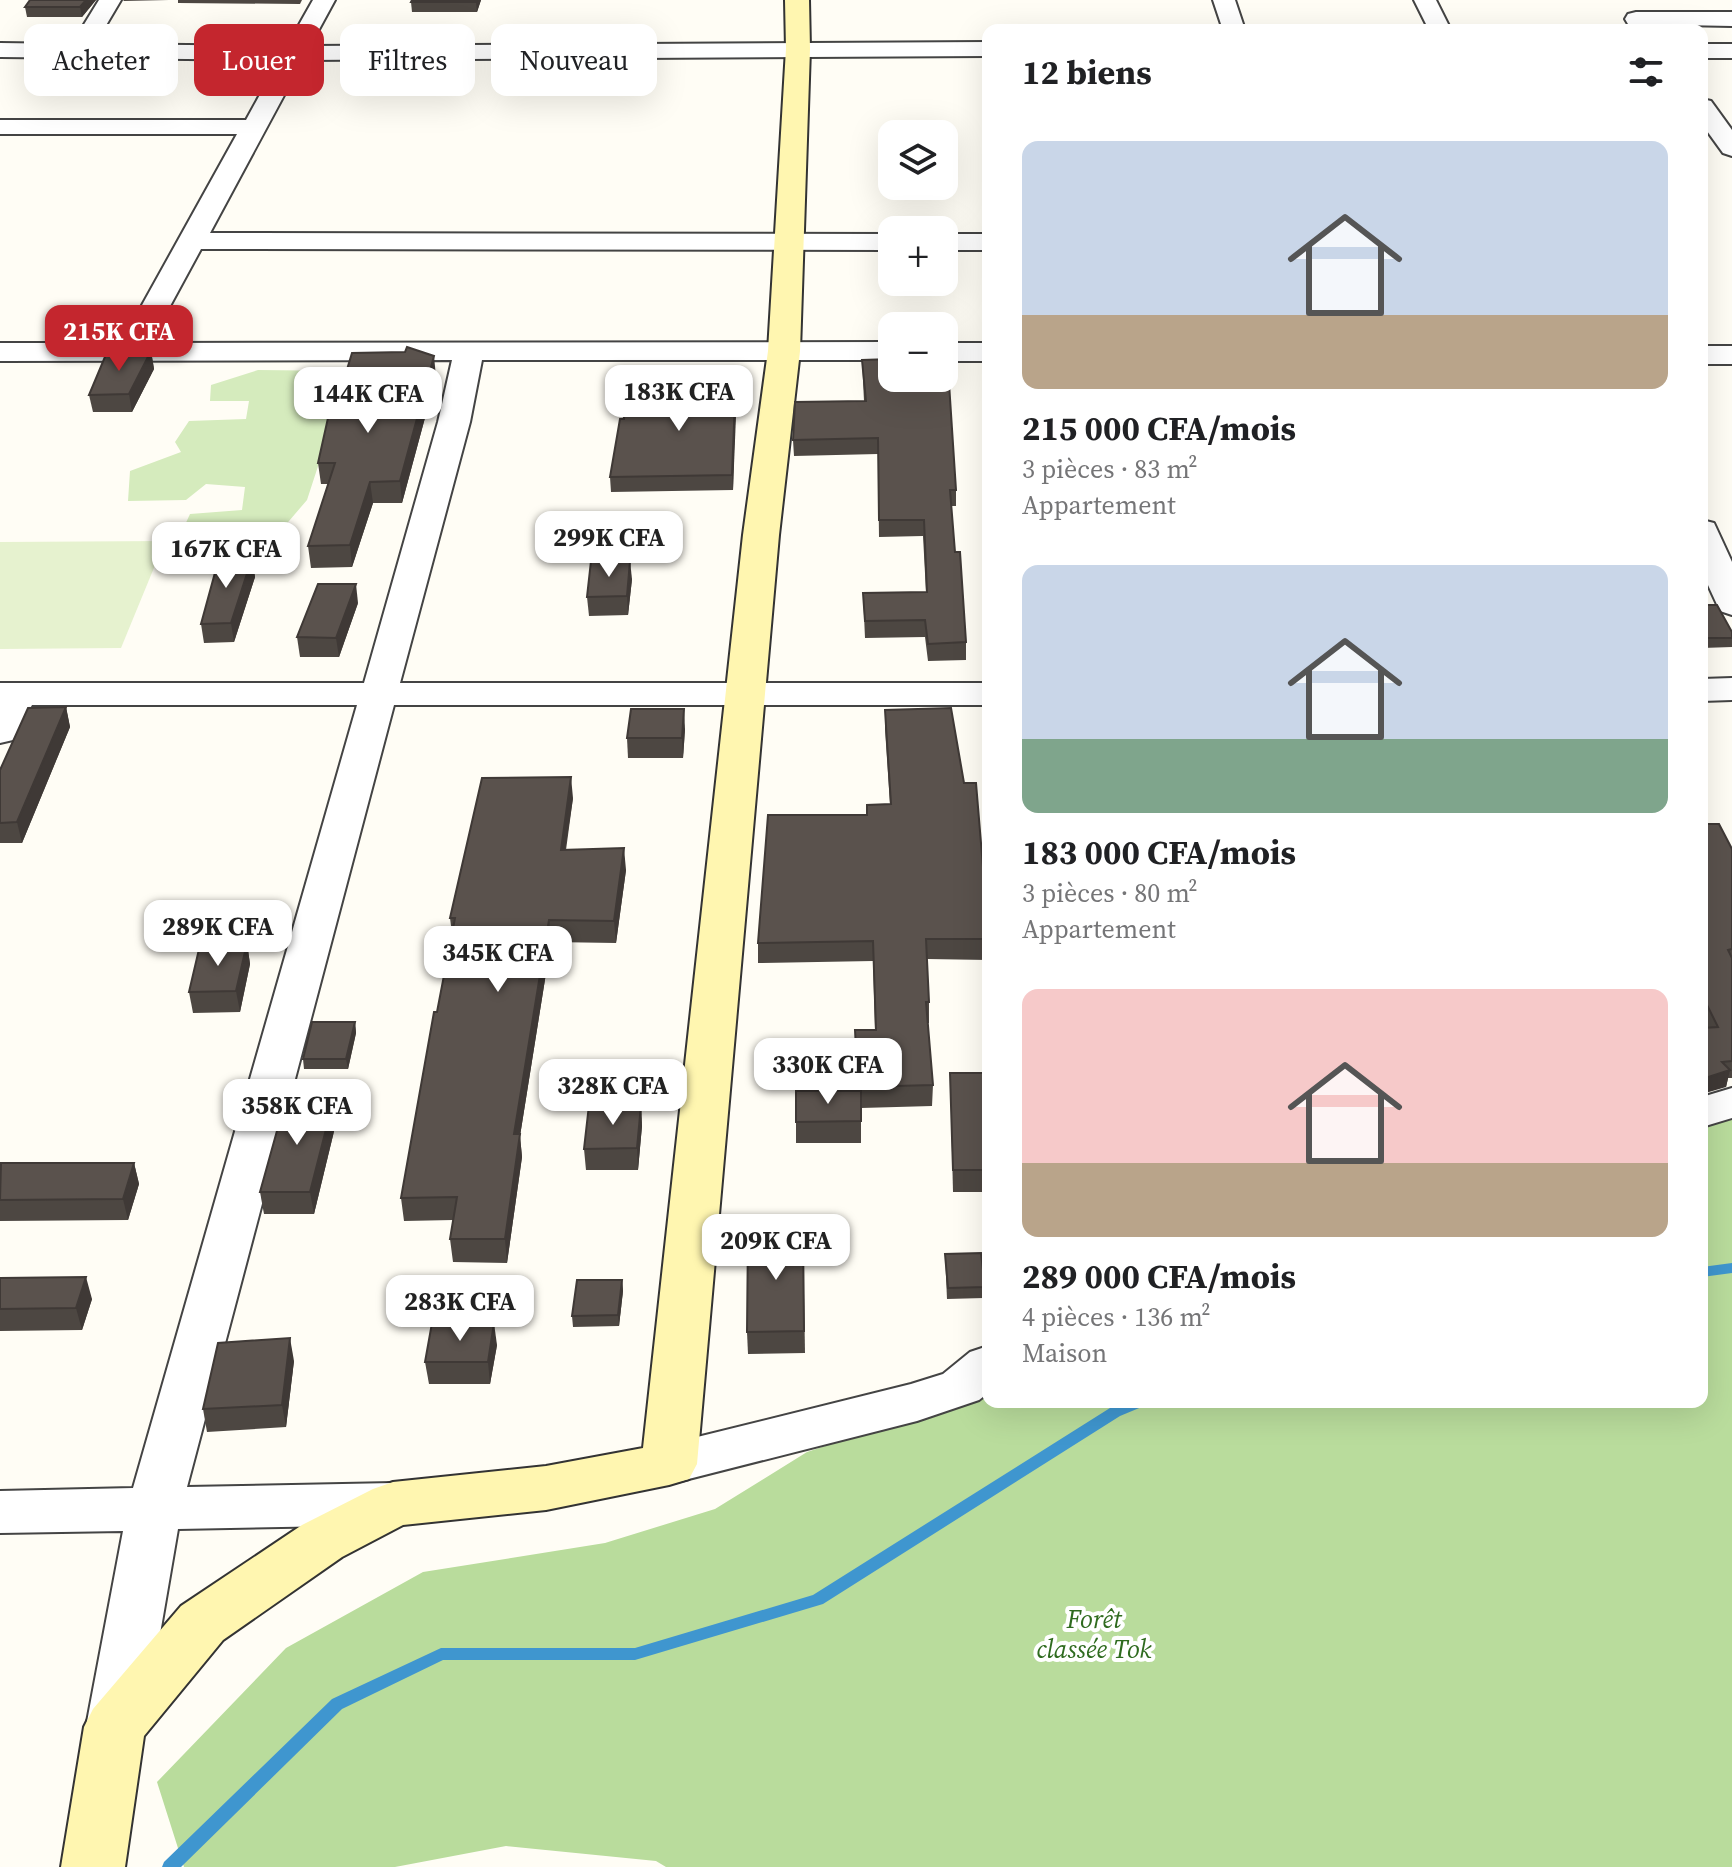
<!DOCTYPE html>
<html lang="fr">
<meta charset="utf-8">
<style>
body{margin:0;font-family:"Source Serif 4",serif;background:#f6f6f6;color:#202124;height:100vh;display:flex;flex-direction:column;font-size:30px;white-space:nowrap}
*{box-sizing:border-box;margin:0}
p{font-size:26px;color:#757577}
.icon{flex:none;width:44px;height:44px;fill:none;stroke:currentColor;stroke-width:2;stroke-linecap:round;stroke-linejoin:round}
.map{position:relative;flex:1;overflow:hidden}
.details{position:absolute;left:982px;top:24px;width:726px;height:1384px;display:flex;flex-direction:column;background:#fff;border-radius:16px;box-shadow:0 8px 32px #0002}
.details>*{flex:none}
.banner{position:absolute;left:24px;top:24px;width:760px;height:72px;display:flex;gap:16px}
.controls{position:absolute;left:878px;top:120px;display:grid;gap:16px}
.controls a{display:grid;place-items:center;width:80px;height:80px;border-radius:16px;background:#fff;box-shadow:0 8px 32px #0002;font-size:40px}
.price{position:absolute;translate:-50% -68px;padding:0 18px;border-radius:16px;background:#fff;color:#222;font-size:26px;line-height:52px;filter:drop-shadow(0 2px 4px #0008)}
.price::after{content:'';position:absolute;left:50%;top:48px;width:24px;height:18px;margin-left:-12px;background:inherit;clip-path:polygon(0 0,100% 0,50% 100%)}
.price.active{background:#c4262e;color:#fff}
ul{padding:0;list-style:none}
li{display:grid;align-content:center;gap:16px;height:424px;padding:0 40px}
li span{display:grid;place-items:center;height:248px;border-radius:16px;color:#555}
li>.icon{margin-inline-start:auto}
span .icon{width:144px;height:144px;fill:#fffc;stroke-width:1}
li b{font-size:34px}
h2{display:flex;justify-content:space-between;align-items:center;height:96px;padding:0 40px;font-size:34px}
.chip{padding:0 28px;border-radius:16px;background:#fff;box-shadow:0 8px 32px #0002;font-size:28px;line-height:72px}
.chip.active{background:#c4262e;color:#fff}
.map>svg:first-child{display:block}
.green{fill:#d5ebbd}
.forest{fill:#b9dc9c}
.pitch{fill:#e6f2cf}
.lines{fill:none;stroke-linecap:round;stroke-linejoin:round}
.stream{fill:#3f96cf;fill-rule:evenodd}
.street-casing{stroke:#444;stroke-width:4}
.secondary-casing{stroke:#333;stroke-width:4}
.street{fill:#fff;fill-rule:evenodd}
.secondary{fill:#fff6b0;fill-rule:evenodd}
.wall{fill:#4d4742}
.shaded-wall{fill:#3f3936}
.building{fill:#5a524d;stroke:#3f3936;stroke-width:2}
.labels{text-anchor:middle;stroke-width:8;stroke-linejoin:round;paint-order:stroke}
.near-park-label{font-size:26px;font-style:italic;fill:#2f6b1f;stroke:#fff}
</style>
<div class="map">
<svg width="1732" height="1867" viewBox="0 0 1732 1867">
<rect width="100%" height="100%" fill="#fffdf5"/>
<polygon class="green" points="258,370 349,371 307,500 277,535 184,527 190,514 242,510 245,487 206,484 186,500 128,501 130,471 181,452 175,442 189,421 246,419 249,401 210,401 211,385"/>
<polygon class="forest" points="1732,1115 1732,1867 666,1867 656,1861 506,1846 395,1867 184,1867 157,1782 286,1648 423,1572 605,1543 715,1509 807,1452 988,1392 988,1402 1702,1402 1702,1125"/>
<polygon class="pitch" points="165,541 121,648 0,649 0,542"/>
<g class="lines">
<g class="stream">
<polygon points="1732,1263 1732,1273 1702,1277 1702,1267"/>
<polygon points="1126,1402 1146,1402 1144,1406 1120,1416 823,1604 635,1660 443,1660 342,1709 181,1867 162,1867 164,1862 332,1699 441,1648 635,1648 813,1595 1110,1408"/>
</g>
<g class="street-casing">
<g id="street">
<polygon points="99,0 121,0 95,44 287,46 313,0 335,0 310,46 988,42 988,56 303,60 210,233 892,234 892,250 201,249 150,343 892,342 892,360 482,360 470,422 400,683 988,683 988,705 394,705 187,1487 393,1483 412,1489 420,1504 412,1519 393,1525 178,1529 144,1727 136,1744 115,1752 94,1744 86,1727 123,1531 0,1533 0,1491 133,1488 357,705 32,705 13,740 0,743 0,683 364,683 438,422 452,360 0,361 0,343 121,343 237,134 0,134 0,120 246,120 279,60 0,57 0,43 72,44"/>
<polygon points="1213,0 1235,0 1245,30 1223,30"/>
<polygon points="1414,0 1436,0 1451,30 1429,30"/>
<polygon points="1636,12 1732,12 1732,26 1628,24 1625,19 1628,14"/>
<rect x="1702" y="44" width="30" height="14"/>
<polygon points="1702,99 1711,101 1732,130 1732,156 1723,153 1702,124"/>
<rect x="944" y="234" width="44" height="16"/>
<rect x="944" y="343" width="44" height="18"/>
<rect x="1702" y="346" width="30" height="18"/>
<polygon points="1702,520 1714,523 1732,562 1732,615 1720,611 1702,572"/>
<polygon points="1732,678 1732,700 1702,701 1702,679"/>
<polygon points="1732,1088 1732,1118 1702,1127 1702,1097"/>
<polygon points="988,1346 988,1393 979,1400 917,1421 669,1484 650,1478 642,1464 650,1450 669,1444 911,1384 943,1374 970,1352"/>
</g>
</g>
<g class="secondary-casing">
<polygon id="secondary" points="785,0 809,0 810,49 800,351 779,535 697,1464 689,1479 669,1485 546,1510 403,1525 342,1557 223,1640 144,1736 125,1867 61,1867 84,1727 93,1709 181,1606 302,1525 373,1489 393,1482 546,1466 643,1448 743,535 768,351 786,49"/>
</g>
<use href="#street" class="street"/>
<use href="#secondary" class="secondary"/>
</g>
<g class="wall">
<polygon points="30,0 96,0 82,17 27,17 25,7"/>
<polygon points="123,0 169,0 124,1"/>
<polygon points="178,0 302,0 300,4 178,3"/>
<polygon points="481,0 477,12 412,12 411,2"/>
<polygon points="151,351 154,369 132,412 93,412 89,395"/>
<polygon points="862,360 914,382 956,490 956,506 951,506 955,552 966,642 966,660 928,661 925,637 865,638 863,593 926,592 923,536 879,537 878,454 794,456 793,440 864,401"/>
<polygon points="736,376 733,490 611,492 610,477 624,419 688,400"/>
<polygon points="436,377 402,503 373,503 352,567 311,568 308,546 328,484 321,484 318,463 335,409"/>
<polygon points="252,558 255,577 234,642 204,643 201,624"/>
<polygon points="632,579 628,615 589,616 587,597"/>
<polygon points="358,603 339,657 300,657 297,637"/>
<polygon points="1702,605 1732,632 1732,647 1702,648"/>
<polygon points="66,707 70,727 22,843 0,843 0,770"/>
<polygon points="885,710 985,891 988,891 988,960 927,959 929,1002 929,1023 927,1023 933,1085 932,1106 861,1108 861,1143 796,1143 796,1122 857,1091 855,1030 875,1030 873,961 758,963 758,943 867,815 890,804 885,729"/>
<polygon points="685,729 683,758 628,758 627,738"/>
<polygon points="573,798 566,850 626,870 616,943 551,942 520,1136 522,1157 507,1263 453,1262 450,1239 453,1220 404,1221 401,1198 452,934 450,918"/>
<polygon points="1702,824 1732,849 1732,1078 1728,1078 1726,1087 1706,1028 1702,1019"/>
<polygon points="247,943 250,964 240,1012 193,1013 189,992"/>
<polygon points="355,1022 356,1033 348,1069 304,1069 303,1059"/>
<polygon points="950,1073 988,1073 988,1192 953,1192"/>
<polygon points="641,1105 642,1126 638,1170 586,1170 584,1149"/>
<polygon points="336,1123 314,1214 264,1214 260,1192"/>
<polygon points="134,1163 139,1184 128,1220 0,1221 0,1166"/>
<polygon points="803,1232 805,1353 748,1354 747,1332"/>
<polygon points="945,1254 985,1287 984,1298 947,1299"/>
<polygon points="0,1278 92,1299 82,1330 0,1331"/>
<polygon points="622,1280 623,1291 619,1326 573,1327 572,1316"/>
<polygon points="497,1345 490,1384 429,1384 425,1362"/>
<polygon points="294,1361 286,1427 207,1432 203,1409"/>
</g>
<g class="shaded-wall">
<polygon points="86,0 96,0 82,17 80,7"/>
<polygon points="477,0 481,0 477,12 476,2"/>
<polygon points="151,351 154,369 132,412 129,394"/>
<polygon points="434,356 436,377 402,503 400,481"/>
<polygon points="736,376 737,391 733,490 732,475"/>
<polygon points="370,482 373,503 352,567 350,545"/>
<polygon points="252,558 255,577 234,642 231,623"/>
<polygon points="630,561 632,579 628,615 627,596"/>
<polygon points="356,584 358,603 339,657 336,638"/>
<polygon points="66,707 70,727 22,843 17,822"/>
<polygon points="684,709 685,729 683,758 682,738"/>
<polygon points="571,777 573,798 562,871 561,850"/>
<polygon points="624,848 626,870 616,943 614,921"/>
<polygon points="549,920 551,942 520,1136 522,1157 507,1263 505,1239 514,1134"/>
<polygon points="247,943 250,964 240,1012 236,991"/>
<polygon points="355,1022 356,1033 348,1069 346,1059"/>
<polygon points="1730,1070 1726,1087 1702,1094 1702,1087 1705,1078"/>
<polygon points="333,1102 336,1123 314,1214 310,1192"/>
<polygon points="641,1105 642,1126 638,1170 637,1148"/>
<polygon points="134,1163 139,1184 128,1220 123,1199"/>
<polygon points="86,1277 92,1299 82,1330 76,1308"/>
<polygon points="622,1280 623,1291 619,1326 618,1315"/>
<polygon points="494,1323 497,1345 490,1384 488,1362"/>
<polygon points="290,1338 294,1361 286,1427 282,1405"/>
</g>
<g class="building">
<polygon points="30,0 86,0 80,7 25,7"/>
<polygon points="412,0 477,0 476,2 411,2"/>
<polygon points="407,347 434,356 400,481 370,482 350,545 308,546 335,463 318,463 330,409 335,409 352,353 405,352"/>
<polygon points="151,351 129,394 89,395 107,352"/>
<polygon points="892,359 892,378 913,378 914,382 949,383 956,490 950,490 955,552 960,552 966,642 928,644 925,620 865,621 863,593 927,592 924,520 879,520 878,438 793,440 795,402 866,401 862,360"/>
<polygon points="736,376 732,475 610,477 620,419 624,419 623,402 688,400 689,377"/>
<polygon points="219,558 252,558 231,623 201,624"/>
<polygon points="591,561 630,561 627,596 587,597"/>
<polygon points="318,584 356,584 336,638 297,637"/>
<polygon points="1702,605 1717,605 1732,632 1732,638 1702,638"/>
<polygon points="66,707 17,822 0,823 0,770 28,708"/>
<polygon points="951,708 964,783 976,783 985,891 988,891 988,939 926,939 929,1002 926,1002 933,1085 858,1087 855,1030 876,1030 873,941 758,943 768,815 867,815 867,805 891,804 885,710"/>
<polygon points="631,709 684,709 682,738 627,738"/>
<polygon points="571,777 561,850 624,848 614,921 549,920 514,1134 520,1134 505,1239 450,1239 457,1197 401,1198 434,1012 437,1012 455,918 450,918 482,778"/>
<polygon points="1702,824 1719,824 1732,849 1732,949 1728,950 1732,958 1732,1061 1722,1062 1730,1070 1705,1078 1702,1087 1702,1028 1718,1027 1702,995"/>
<polygon points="247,943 236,991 189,992 200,945"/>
<polygon points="312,1022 355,1022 346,1059 303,1059"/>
<polygon points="950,1073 988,1073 988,1170 953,1170"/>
<polygon points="796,1091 861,1091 861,1121 796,1122"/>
<polygon points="285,1102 333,1102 310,1192 260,1192"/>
<polygon points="589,1105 641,1105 637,1148 584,1149"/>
<polygon points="1,1163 134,1163 123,1199 0,1200"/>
<polygon points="803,1232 804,1331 747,1332 748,1233"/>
<polygon points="981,1253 985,1287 948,1288 945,1254"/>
<polygon points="86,1277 76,1308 0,1309 0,1278"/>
<polygon points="577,1280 622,1280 618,1315 572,1316"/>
<polygon points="432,1323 494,1323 488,1362 425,1362"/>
<polygon points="290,1338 282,1405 203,1409 218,1343"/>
</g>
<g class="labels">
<g class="near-park-label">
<text x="1094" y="1628">Forêt<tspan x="1094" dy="30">classée Tok</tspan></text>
</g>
</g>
</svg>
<div class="controls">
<a><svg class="icon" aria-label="layers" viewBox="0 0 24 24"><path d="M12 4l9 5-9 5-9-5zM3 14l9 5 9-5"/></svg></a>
<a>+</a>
<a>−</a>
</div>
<b class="price active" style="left:119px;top:373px">215K CFA</b>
<b class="price" style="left:679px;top:433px">183K CFA</b>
<b class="price" style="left:368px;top:435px">144K CFA</b>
<b class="price" style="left:609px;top:579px">299K CFA</b>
<b class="price" style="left:226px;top:590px">167K CFA</b>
<b class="price" style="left:218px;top:968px">289K CFA</b>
<b class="price" style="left:498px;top:994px">345K CFA</b>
<b class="price" style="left:828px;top:1106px">330K CFA</b>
<b class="price" style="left:613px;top:1127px">328K CFA</b>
<b class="price" style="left:297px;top:1147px">358K CFA</b>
<b class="price" style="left:776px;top:1282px">209K CFA</b>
<b class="price" style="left:460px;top:1343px">283K CFA</b>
<div class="banner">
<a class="chip">Acheter</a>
<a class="chip active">Louer</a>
<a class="chip">Filtres</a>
<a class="chip">Nouveau</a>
</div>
<section class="details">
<h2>12 biens<svg class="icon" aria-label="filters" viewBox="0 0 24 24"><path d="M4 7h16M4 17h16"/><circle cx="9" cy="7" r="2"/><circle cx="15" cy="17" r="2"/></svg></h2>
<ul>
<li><span style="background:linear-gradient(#c9d6e8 70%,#b9a48a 0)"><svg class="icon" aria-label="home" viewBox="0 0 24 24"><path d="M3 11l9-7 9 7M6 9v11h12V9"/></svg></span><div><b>215 000 CFA/mois</b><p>3 pièces · 83 m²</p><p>Appartement</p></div></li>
<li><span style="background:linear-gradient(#c9d6e8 70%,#7fa58c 0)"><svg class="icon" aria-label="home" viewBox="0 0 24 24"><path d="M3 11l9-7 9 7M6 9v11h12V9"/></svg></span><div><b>183 000 CFA/mois</b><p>3 pièces · 80 m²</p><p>Appartement</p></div></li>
<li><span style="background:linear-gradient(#f6c9c9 70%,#b9a48a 0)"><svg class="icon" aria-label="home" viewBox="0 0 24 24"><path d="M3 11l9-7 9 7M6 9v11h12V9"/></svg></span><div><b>289 000 CFA/mois</b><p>4 pièces · 136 m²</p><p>Maison</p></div></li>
</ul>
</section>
</div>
